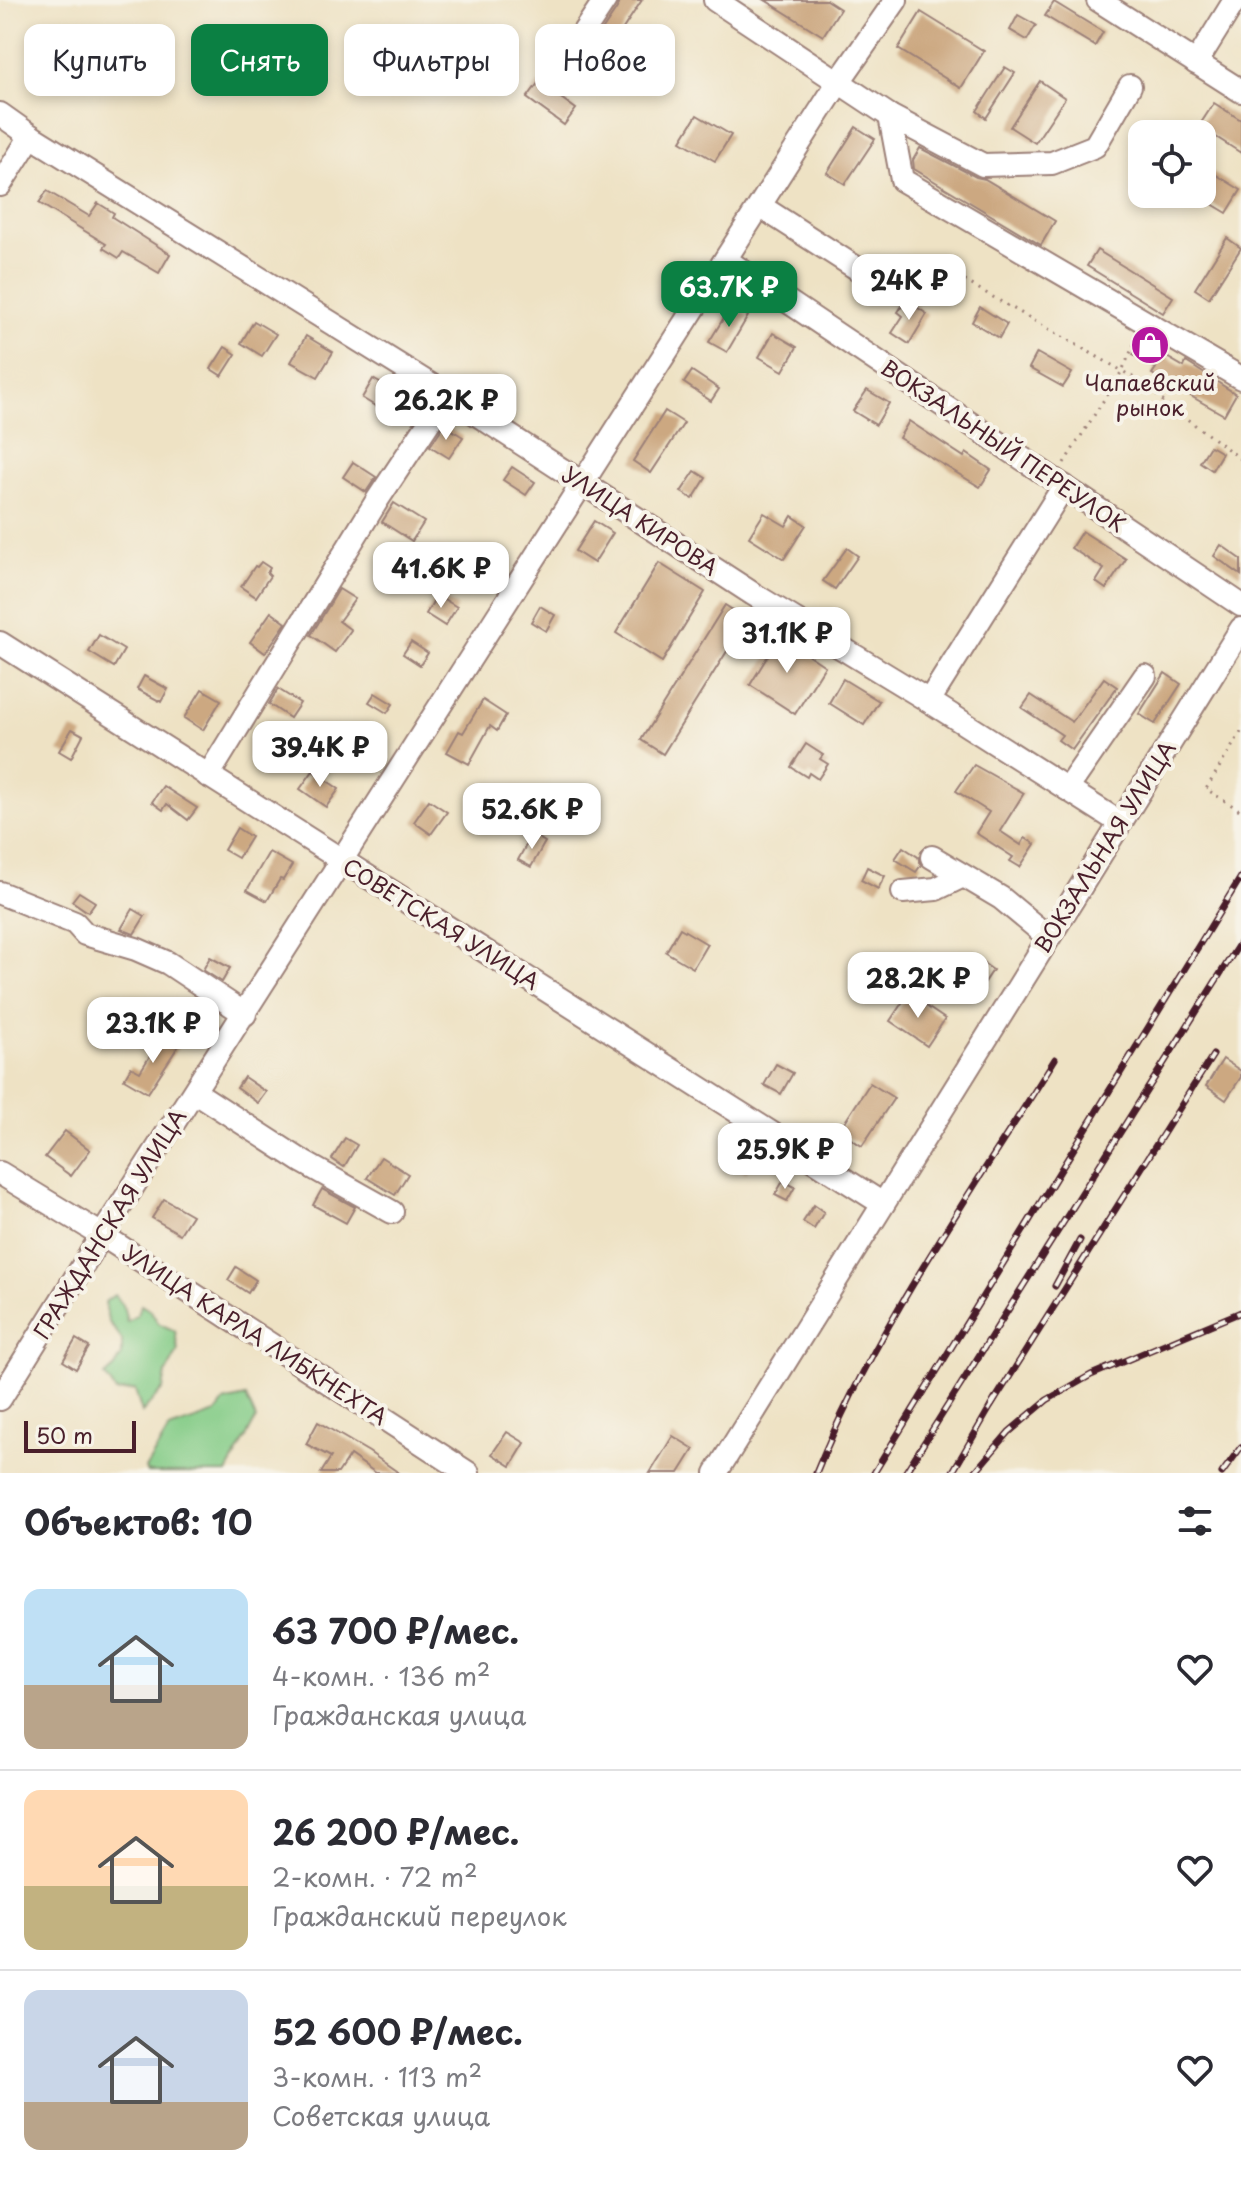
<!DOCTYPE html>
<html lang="ru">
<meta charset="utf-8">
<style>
body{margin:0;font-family:"Playpen Sans",sans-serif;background:#f7f7f7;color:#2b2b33;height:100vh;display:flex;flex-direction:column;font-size:30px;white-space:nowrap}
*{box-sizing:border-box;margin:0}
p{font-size:26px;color:#7c7c81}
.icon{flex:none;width:44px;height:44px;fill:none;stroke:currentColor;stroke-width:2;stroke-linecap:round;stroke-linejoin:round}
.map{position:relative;height:1473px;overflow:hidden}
.drawer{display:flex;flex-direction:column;background:#fff;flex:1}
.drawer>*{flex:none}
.top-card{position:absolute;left:24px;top:24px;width:800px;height:72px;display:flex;gap:16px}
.buttons{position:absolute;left:1128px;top:120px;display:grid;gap:16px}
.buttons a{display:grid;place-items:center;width:88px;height:88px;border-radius:16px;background:#fff;box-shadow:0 4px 12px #0003;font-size:40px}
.scale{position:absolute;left:24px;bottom:20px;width:112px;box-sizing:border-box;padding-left:8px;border:4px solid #4a1f2b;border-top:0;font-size:22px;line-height:28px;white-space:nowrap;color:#4a1f2b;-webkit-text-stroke:6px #f7f3e8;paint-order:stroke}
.price{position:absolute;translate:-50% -68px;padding:0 18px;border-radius:16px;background:#fff;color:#222;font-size:26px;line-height:52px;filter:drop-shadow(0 2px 4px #0008)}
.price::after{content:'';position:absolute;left:50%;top:48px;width:24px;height:18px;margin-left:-12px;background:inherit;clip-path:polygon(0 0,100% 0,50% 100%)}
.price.current{background:#0b8043;color:#fff}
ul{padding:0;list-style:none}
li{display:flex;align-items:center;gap:24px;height:200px;padding:0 24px}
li+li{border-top:2px solid #e1e1e2}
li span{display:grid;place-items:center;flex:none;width:224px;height:160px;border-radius:16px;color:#555}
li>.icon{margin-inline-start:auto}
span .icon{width:96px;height:96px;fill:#fffc;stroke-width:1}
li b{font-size:34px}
h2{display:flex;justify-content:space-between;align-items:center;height:96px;padding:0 24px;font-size:34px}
.pill{padding:0 28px;border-radius:16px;background:#fff;box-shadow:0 4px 12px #0003;font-size:28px;line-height:72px}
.pill.current{background:#0b8043;color:#fff}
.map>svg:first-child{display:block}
.green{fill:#84cc87;stroke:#677659;stroke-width:2}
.building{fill:#cca881}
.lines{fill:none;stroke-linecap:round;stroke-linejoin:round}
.minor-casing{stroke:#9c8078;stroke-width:26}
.path{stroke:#9c8078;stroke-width:3;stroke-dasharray:2 6;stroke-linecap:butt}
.minor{stroke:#fff;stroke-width:22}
.rail-casing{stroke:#4a1f2b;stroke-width:7}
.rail{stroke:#f7f3e8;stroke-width:4;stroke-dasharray:12;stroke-linecap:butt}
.labels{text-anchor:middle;stroke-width:8;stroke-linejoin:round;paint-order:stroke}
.poi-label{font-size:22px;fill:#4a1f2b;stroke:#f7f3e8}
.street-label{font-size:22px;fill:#4a1f2b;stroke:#f7f3e8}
</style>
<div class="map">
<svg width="1241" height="1473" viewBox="0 0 1241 1473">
<rect width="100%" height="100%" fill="#f7f3e8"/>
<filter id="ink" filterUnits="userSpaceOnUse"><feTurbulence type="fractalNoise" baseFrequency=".0125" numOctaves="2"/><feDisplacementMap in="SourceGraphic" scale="16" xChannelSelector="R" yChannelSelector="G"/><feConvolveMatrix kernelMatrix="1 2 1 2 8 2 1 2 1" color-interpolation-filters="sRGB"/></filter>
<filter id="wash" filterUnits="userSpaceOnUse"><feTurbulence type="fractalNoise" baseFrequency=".006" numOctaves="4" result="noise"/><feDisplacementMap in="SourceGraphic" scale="32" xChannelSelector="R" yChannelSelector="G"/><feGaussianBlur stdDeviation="1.8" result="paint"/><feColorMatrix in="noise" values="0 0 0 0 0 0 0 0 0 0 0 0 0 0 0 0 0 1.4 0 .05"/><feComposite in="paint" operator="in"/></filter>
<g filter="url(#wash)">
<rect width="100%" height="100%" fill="#eee2c4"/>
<g class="green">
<polygon points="114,1295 123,1305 127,1322 138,1314 141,1305 151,1311 158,1323 175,1331 178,1351 166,1373 163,1389 142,1413 135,1390 116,1392 105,1376 115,1367 122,1355 122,1340 108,1321 105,1302"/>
<polygon points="246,1397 256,1419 227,1473 147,1473 145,1469 169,1429 216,1413 224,1402"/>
</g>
<g id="blocks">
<g class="building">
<polygon points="619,0 642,0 605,56 591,47 617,8"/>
<polygon points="765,0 826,0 840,9 823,36"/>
<polygon points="1054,2 1103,32 1095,46 1045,16"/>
<polygon points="921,12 984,51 961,88 898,49"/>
<polygon points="1018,15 1036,25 1027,40 1010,30"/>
<polygon points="1005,67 1015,73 986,118 977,111"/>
<polygon points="1040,81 1065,98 1035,143 1010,127"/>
<polygon points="539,82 576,109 564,125 527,98"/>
<polygon points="1214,103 1241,120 1241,153 1199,126"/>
<polygon points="697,115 731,135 715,161 681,141"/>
<polygon points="856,127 875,139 845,184 827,173"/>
<polygon points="920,148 976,177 985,179 1055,221 1041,245 914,169 913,160"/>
<polygon points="1202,166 1241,190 1227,213 1202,198"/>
<polygon points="47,191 89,216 98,203 114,213 112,217 170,254 159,273 123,252 119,258 103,248 106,244 39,203"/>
<polygon points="1227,238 1241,248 1209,298 1195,289"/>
<polygon points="1097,250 1173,297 1163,313 1087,266"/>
<polygon points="906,300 927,314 909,344 892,333 903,316 898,312"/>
<polygon points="731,306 748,316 727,352 709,342"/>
<polygon points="980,307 1007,324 999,338 972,322"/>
<polygon points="254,321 276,334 262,356 241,343"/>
<polygon points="773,333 797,347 783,371 759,357"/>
<polygon points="306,336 333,352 318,377 291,362"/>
<polygon points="1141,342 1184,367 1186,362 1236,394 1224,415 1152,374 1156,368 1133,355"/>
<polygon points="225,347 236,354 222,376 211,369"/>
<polygon points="1037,353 1072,373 1063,387 1029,368"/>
<polygon points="692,371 719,389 711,401 684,383"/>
<polygon points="373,379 392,390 380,409 362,398"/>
<polygon points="867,390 889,403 876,425 853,411"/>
<polygon points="665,411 684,423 651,473 633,461"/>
<polygon points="909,421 964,457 966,453 991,470 980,487 899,438"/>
<polygon points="444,425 463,437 449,458 430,446"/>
<polygon points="1210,446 1222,453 1212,470 1200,462"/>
<polygon points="353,462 376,477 366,492 343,477"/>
<polygon points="512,467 535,482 526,495 503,480"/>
<polygon points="695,471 706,478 693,499 681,492"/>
<polygon points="394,503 424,522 412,541 382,522"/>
<polygon points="764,513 786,526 792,516 806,525 784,559 749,537"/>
<polygon points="594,521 613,533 594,563 575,551"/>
<polygon points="1082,531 1126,559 1106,589 1096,582 1104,569 1071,548"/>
<polygon points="1221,545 1241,559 1241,575 1214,556"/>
<polygon points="847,548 858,556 835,589 823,581"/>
<polygon points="261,562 270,568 267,573 270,576 256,597 241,587 255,566 257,567"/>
<polygon points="659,563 705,592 662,662 616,633"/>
<polygon points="339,589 355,599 339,621 351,630 335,652 311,635"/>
<polygon points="437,595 457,607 445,626 426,614"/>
<polygon points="725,605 747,619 663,754 641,740"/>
<polygon points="540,606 555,615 546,631 531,622"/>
<polygon points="271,612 286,623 265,653 250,642"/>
<polygon points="99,635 124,650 114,667 89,652"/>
<polygon points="780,636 825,666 795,714 750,685"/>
<polygon points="411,642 428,653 420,665 403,654"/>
<polygon points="1165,673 1181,684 1155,724 1139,714"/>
<polygon points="144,676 168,689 161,702 137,689"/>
<polygon points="1104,678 1117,687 1072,750 1058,740 1062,735 1022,708 1031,695 1072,722"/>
<polygon points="843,679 879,701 864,725 829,703"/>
<polygon points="202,689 221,700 203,730 184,718"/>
<polygon points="278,689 300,703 290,718 269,704"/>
<polygon points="375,693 393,704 387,713 369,702"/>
<polygon points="483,700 506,715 497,731 490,726 469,764 447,752 459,731 463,733"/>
<polygon points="72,729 83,735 71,758 59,751"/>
<polygon points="806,744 823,755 820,759 828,764 818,779 809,773 807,777 791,767"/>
<polygon points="974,765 1024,793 1000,831 1021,845 1025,838 1035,844 1020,867 1010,861 1013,857 976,833 989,812 956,791"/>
<polygon points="313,771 339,789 326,807 300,789"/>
<polygon points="163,786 197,808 188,820 167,804 163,810 152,802"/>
<polygon points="429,800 447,812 431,834 414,822"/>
<polygon points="237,828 251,837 238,858 224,850"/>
<polygon points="532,834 545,842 531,867 518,860"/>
<polygon points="903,847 918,857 921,865 916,872 895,859"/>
<polygon points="269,852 292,865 283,880 280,879 267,901 247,890"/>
<polygon points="867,867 885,876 878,889 861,880"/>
<polygon points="79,892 95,902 88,912 72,901"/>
<polygon points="133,909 145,916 134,934 121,929"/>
<polygon points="680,928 707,944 693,968 666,952"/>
<polygon points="972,955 993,970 985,982 964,967"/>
<polygon points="210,957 230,968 222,982 203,970"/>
<polygon points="908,994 945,1019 927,1046 890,1021"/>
<polygon points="163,1035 179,1045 148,1093 124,1079 131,1067 140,1072"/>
<polygon points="1223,1059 1241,1071 1241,1077 1226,1100 1206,1086"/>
<polygon points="776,1064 793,1073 781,1094 764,1085"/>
<polygon points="244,1077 266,1092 258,1103 237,1088"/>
<polygon points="870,1083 894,1098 862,1146 839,1131"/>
<polygon points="65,1131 90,1150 71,1176 45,1157"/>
<polygon points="345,1138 357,1145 344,1167 332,1159"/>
<polygon points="731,1146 753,1160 746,1173 723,1159"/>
<polygon points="381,1157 408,1174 395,1195 367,1178"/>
<polygon points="783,1181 795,1187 787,1201 775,1195"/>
<polygon points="322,1189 355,1207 346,1223 313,1205"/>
<polygon points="164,1199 192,1215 180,1234 152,1218"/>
<polygon points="814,1205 824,1212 814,1229 803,1222"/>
<polygon points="236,1267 256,1280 248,1293 228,1280"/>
<polygon points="76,1339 89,1347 76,1369 63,1361"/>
<polygon points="318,1422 369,1452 399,1473 376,1473 350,1455 338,1473 321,1473 331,1457 306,1444"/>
<polygon points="507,1432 525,1443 511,1466 492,1454"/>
<polygon points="673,1436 694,1449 679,1473 650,1473"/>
</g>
</g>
</g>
<g filter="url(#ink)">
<use href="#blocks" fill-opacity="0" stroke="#9c8078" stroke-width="2"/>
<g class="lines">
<g class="minor-casing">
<g id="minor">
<polyline points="605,0 569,54 610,79"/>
<polyline points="715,0 890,116 983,165 1052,163 1095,146 1130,86"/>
<polyline points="1098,0 1241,91"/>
<polyline points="1196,63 1235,0"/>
<polyline points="0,114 31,136 447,395 753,594 929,701 1119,822"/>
<polyline points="890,116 902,180 1241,378"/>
<polyline points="0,185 31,136"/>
<polyline points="760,206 861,271"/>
<polyline points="726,260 1241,605"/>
<polyline points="0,643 883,1204"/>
<polyline points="929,701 1064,486"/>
<polyline points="208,776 378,499 447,395"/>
<polyline points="1067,789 1145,676"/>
<polyline points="932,857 1001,898 1048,937"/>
<polyline points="903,892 936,889 963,876"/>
<polyline points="0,893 75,923 85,934 136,949 168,963 245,1014"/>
<polyline points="195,1092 303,1162 392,1212"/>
<polyline points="0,1173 102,1235 468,1473"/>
<polyline points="0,1399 102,1235 838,83 896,0"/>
<polyline points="716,1473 1241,629"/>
</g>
</g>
<g class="path">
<polyline points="930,261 1152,388 1160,399 1241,459"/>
<polyline points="1064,463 1122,371 1138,336"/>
<polyline points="1241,732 1206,789 1241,811"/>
</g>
<use href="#minor" class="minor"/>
<g class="rail-casing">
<g id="rail">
<polyline points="1055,1286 1080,1240"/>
<polyline points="991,1406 1213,1055"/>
<path d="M816,1473C875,1328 972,1192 1055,1059"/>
<polyline points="874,1473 1241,877"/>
<polyline points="905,1473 1241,941"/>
<polyline points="952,1473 995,1399"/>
<polyline points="974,1473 1009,1432 1047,1400 1091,1375 1241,1312"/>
<polyline points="1222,1473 1241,1447"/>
</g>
</g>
<use href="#rail" class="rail"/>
</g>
</g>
<defs>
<g id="shop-disc" transform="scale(2)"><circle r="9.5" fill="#b5179e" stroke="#f7f3e8"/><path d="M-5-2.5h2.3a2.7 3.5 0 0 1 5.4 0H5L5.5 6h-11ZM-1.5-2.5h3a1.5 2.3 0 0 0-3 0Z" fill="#fff"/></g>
</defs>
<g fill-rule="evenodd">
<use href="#shop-disc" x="1150" y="345"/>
</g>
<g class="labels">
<g class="poi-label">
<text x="1150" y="391">Чапаевский<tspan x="1150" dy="25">рынок</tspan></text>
</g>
<g class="street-label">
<text transform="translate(1003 446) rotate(34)" y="8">ВОКЗАЛЬНЫЙ ПЕРЕУЛОК</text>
<text transform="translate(640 521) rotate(33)" y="8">УЛИЦА КИРОВА</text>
<text transform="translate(1105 847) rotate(-58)" y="8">ВОКЗАЛЬНАЯ УЛИЦА</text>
<text transform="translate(441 924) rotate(32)" y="8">СОВЕТСКАЯ УЛИЦА</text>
<text transform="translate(110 1224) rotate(-58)" y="8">ГРАЖДАНСКАЯ УЛИЦА</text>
<text transform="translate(255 1335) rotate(33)" y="8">УЛИЦА КАРЛА ЛИБКНЕХТА</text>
</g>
</g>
</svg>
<div class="buttons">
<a><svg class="icon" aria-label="locate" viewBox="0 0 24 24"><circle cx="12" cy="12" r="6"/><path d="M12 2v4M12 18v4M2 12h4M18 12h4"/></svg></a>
</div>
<div class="scale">50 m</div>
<b class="price" style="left:909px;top:322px">24K ₽</b>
<b class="price current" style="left:729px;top:329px">63.7K ₽</b>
<b class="price" style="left:446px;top:442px">26.2K ₽</b>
<b class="price" style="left:441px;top:610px">41.6K ₽</b>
<b class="price" style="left:787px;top:675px">31.1K ₽</b>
<b class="price" style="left:320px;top:789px">39.4K ₽</b>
<b class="price" style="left:532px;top:851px">52.6K ₽</b>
<b class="price" style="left:918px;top:1020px">28.2K ₽</b>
<b class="price" style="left:153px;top:1065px">23.1K ₽</b>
<b class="price" style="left:785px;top:1191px">25.9K ₽</b>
<div class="top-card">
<a class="pill">Купить</a>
<a class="pill current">Снять</a>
<a class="pill">Фильтры</a>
<a class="pill">Новое</a>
</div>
</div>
<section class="drawer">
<h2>Объектов: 10<svg class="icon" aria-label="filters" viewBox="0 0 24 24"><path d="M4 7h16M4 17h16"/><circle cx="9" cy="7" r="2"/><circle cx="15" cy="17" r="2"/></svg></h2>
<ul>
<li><span style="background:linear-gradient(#bfe0f5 60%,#b9a48a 0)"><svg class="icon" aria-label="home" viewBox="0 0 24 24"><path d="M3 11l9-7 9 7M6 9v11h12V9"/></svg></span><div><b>63 700 ₽/мес.</b><p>4-комн. · 136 m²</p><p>Гражданская улица</p></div><svg class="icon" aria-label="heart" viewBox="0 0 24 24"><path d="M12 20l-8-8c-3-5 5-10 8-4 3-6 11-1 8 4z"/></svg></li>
<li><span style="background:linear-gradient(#ffd9b3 60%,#c2b280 0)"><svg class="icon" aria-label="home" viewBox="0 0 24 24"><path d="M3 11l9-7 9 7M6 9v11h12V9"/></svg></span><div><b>26 200 ₽/мес.</b><p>2-комн. · 72 m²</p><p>Гражданский переулок</p></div><svg class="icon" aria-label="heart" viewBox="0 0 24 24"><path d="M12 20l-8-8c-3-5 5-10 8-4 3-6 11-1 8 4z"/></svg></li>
<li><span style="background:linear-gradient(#c9d6e8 70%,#b9a48a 0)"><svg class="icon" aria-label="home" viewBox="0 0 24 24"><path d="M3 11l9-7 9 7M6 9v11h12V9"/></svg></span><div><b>52 600 ₽/мес.</b><p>3-комн. · 113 m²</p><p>Советская улица</p></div><svg class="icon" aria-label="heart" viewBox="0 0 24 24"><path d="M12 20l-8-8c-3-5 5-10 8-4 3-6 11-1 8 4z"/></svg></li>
</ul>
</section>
